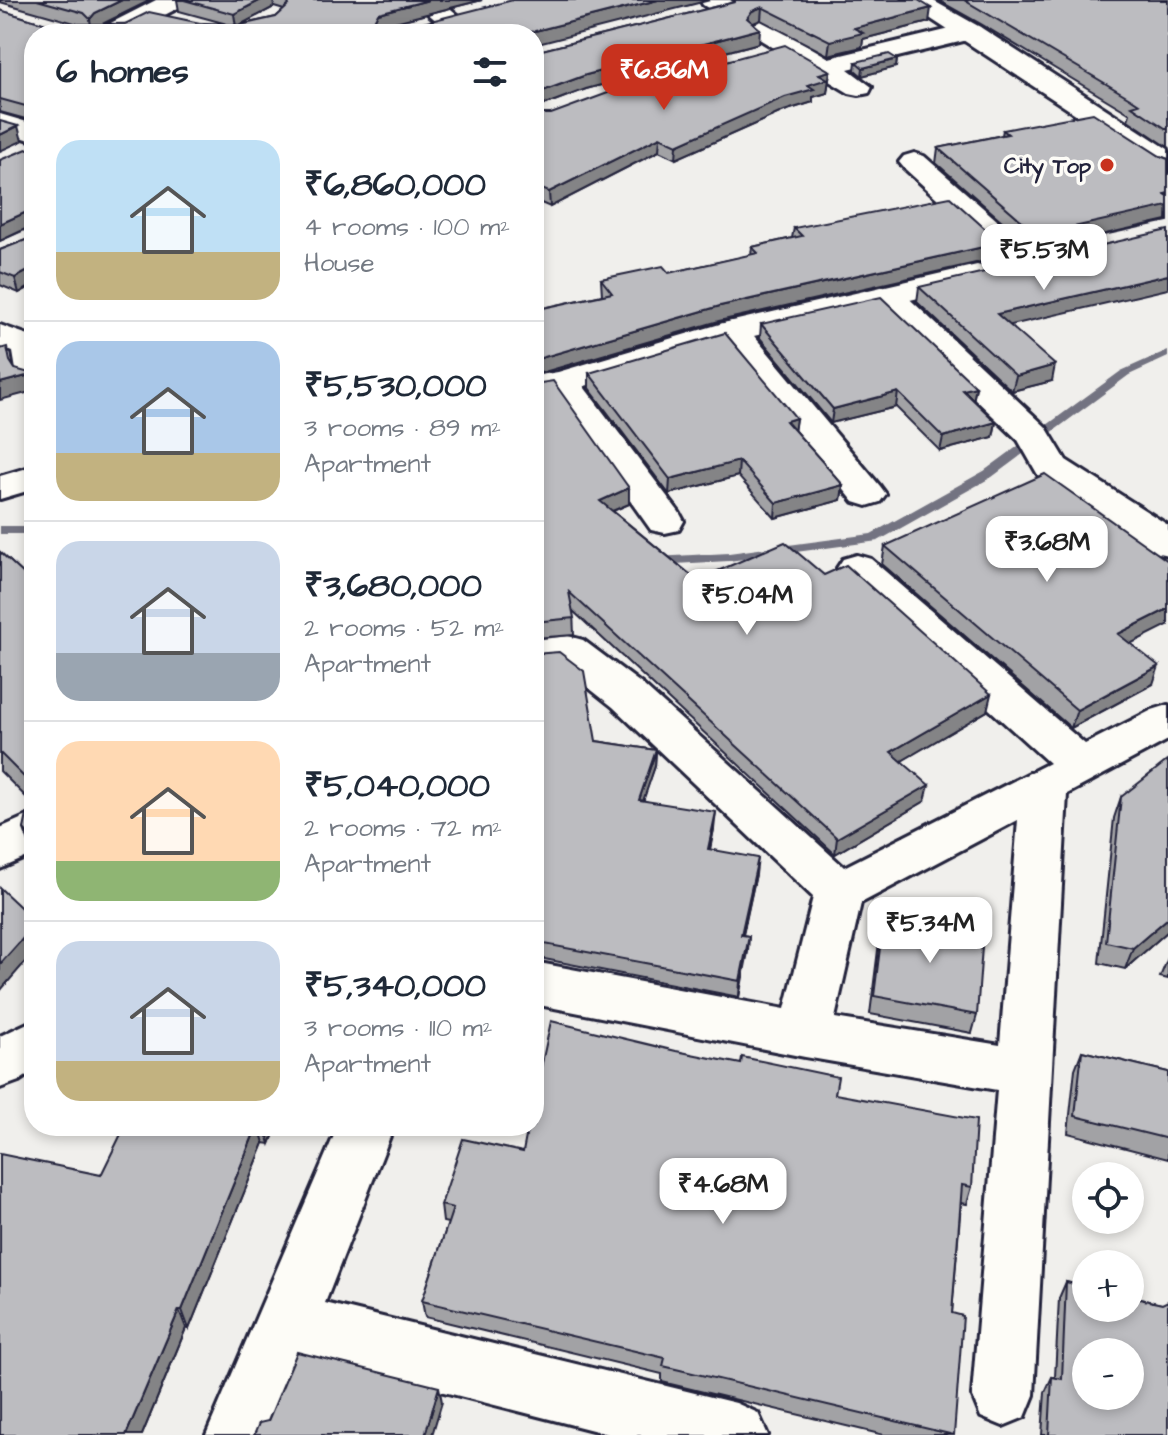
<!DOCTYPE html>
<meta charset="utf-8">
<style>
body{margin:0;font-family:"Architects Daughter",sans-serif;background:#f6f6f7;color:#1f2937;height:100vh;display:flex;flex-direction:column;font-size:30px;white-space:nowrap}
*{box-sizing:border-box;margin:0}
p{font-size:26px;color:#747a83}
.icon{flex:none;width:44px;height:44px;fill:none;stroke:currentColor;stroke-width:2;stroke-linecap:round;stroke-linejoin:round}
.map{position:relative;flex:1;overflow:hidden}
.panel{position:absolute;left:24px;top:24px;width:520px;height:1112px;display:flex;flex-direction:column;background:#fff;border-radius:32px;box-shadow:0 4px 12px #0003}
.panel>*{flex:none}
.fabs{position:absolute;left:1072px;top:1162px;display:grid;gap:16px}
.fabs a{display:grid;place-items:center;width:72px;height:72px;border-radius:50%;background:#fff;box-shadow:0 4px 12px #0003;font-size:40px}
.price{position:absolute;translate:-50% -68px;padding:0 18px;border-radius:16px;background:#fff;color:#222;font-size:26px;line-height:52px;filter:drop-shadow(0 2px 4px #0008)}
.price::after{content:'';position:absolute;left:50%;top:48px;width:24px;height:18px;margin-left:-12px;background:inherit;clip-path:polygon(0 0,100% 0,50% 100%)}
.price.selected{background:#c8321e;color:#fff}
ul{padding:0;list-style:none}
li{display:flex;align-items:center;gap:24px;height:200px;padding:0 32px}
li+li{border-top:2px solid #e0e1e3}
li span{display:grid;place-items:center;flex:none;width:224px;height:160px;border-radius:24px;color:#555}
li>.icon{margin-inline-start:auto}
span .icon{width:96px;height:96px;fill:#fffc;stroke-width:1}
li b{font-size:34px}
h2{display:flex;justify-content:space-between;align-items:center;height:96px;padding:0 32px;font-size:34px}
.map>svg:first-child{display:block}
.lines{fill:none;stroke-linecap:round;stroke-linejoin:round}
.stream{fill:#737381;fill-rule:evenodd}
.minor-casing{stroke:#22223b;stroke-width:6}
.tertiary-casing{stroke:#22223b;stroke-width:6}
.minor{fill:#fdfcf7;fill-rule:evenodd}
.tertiary{fill:#fdfcf7;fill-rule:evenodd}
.wall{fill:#a2a2a5;stroke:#22223b;stroke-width:2;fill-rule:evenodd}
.shaded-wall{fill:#848486;stroke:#22223b;stroke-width:2}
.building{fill:#bcbcc0;stroke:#22223b;stroke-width:2;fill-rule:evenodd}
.poi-dot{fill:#c8321e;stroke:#fdfcf7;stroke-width:3}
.labels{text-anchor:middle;stroke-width:7;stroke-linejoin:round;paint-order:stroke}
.far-poi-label{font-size:22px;font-weight:bold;fill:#22223b;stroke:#fdfcf7;text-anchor:end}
</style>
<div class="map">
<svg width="1168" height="1435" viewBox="0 0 1168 1435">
<rect width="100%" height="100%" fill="#f0efec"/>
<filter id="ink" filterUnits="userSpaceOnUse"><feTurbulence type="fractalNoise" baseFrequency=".0125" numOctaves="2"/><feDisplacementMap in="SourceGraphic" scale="16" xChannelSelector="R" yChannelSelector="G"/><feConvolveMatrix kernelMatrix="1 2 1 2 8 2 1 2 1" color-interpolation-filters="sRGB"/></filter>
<g filter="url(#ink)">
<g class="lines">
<g class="stream">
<polygon points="1168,350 1168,357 1129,375 992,477 878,541 729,561 656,565 650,561 656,557 729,553 871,534 984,471 1121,371"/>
<rect x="0" y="526" width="34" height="8"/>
</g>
<g class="minor-casing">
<g id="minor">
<polygon points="156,0 187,0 184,5 128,34 95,34 99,29"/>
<polygon points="412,0 440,0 481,34 452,34"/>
<polygon points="700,0 730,0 829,58 971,24 980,27 984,32 980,37 848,69 872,87 869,93 859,95 849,93 703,5"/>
<polygon points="0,114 34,124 34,141 0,131"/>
<polygon points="914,153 924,156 1039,257 1044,264 1039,271 1028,274 1017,271 904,168 899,162 904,156"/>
<polygon points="887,286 899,289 1046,427 1066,460 1168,525 1168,555 1154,552 1038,475 1018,440 875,303 871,296 875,289"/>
<polygon points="732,321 744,324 880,486 886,494 880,502 867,506 854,502 715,331 720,324"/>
<polygon points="563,372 575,375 679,512 684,521 679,530 665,533 651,530 546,382 551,375"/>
<polygon points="34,466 34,489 0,499 0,476"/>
<path d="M857,555L871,559L1085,744L1152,710L1168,705V740L1067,794L1034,1395L1025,1417L1003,1426L981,1417L972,1395L997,1090L805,1057L534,1004V962L785,1009L813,897L613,707L560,665L534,668V640L568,636L583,640L643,685L844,867L1049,763L843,577L837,568L843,559ZM1018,820L1000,1045L835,1018L861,903Z"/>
<polygon points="34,813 34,854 0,869 0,828"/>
<polygon points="34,1020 34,1071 19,1081 0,1088 0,1036"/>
<polygon points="338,1126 394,1126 325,1303 736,1403 758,1413 768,1435 612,1435 303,1356 270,1435 206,1435"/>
</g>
</g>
<g class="tertiary-casing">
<g id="tertiary">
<polygon points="902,0 932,0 980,27 1168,149 1168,171 1158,168"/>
<polygon points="977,265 988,268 993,275 988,282 741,339 575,389 534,398 534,376 558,372 720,324"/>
<polygon points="0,325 34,337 34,386 22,383 17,376 13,352 0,347"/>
</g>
</g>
<use href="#minor" class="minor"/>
<use href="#tertiary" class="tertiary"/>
</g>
<g class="wall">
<path d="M0,0H151L103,24L200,23L227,24L179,11L177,0H482L391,23L534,45L34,34V285L19,293L0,285V250L31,238V227L0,241L32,147L33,121L0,112V10L46,24H78L0,2ZM274,7L284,10L276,17L239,25Z"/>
<polygon points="734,0 918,0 929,22 863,39 862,47 828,55 761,20 753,23 759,43 586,89 541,106 534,106 534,52 735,2"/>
<polygon points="938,0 1168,0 1168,147 1128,120 1130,114 1127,112 981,24"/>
<polygon points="897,59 896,67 862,76 855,70 856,62"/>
<polygon points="830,71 827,93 813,97 813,102 784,111 676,159 659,151 550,207 534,200 534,114 551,114"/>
<polygon points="1003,130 1160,156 1168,159 1168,221 1035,250 936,163 938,148 1002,135"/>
<polygon points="794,228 998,258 719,321 534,375 534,310 602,295 601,279 669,273 751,255 752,247 792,238"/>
<polygon points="919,287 1010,326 1052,381 1012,391 917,302"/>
<polygon points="761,324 976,387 973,401 996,422 993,437 940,451 896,407 831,423 760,338"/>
<polygon points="589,373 796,418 794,430 843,485 841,500 775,518 738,476 669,494 589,388"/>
<polygon points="534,384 629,488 629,504 613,511 697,580 987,711 901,761 925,801 835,854 573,611 574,635 534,638"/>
<polygon points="885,546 1130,644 1153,684 1071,728 882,564"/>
<polygon points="0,552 27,577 34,580 34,805 0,771"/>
<polygon points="534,654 596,741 656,750 655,766 643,800 714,829 710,850 756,874 743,935 749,936 739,997 534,957"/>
<polygon points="1121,797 1168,931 1125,969 1099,963 1114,818"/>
<polygon points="34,811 34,856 24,829"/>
<polygon points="884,916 977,1015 972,1033 870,1014 880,934"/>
<polygon points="1168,958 1168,979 1160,977"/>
<polygon points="1082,1051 1168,1072 1168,1159 1068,1133 1075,1069"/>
<polygon points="835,1094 972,1187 967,1204 961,1203 952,1313 954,1435 884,1435 662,1382 662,1374 425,1317 422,1301 448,1223 443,1222 441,1205 523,1152"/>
<polygon points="182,1126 277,1126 270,1144 264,1143 189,1329 186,1328 142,1435 0,1435 101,1175"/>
<polygon points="1066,1282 1162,1304 1168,1435 1042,1435 1045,1392 1052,1377 1055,1377 1059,1298"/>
</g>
<g class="shaded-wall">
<polygon points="122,0 151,0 98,26 92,33 90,19 95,13"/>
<polygon points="261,0 273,0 274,7 236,27 234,14"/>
<polygon points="429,0 482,0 379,26 373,23 378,13"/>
<polygon points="658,0 710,0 534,45 534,34 531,34 531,32"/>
<polygon points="762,7 761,20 751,24 747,18 752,11"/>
<polygon points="931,8 929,22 863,39 862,47 828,55 830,41 854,28"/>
<polygon points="760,29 759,43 586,89 541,106 540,92 586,75"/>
<polygon points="897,59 896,67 862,76 863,68"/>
<polygon points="830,71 827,93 813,97 813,102 784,111 676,159 677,145 808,85 819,74"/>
<polygon points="18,126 22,141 0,151 0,135"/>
<polygon points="660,137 659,151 550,207 549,192"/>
<polygon points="1168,193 1167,220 1035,250 1038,235"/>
<polygon points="31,210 34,225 0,241 0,224"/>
<polygon points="1001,243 998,258 719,321 534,375 534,360 720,306"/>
<polygon points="34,268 34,285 19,293 15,278"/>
<polygon points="1168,275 1168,289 994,329 997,314"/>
<polygon points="1055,365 1052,381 1012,391 1016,376"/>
<polygon points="34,374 34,391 0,400 0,383"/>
<polygon points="976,387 973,401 963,390"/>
<polygon points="898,392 896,407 831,423 833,409"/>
<polygon points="796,418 794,433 786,421"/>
<polygon points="996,422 993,437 940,451 943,437"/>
<polygon points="739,461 738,476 669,494 670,479"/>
<polygon points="843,485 841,500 775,518 776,503"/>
<polygon points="629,488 629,504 600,516 600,501"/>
<polygon points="1168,609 1168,625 1112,653 1118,634"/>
<polygon points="1159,666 1153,684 1071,728 1077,710"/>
<polygon points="991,694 987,711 888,769 891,752"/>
<polygon points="656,750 655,766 638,816 639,800"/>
<polygon points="929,785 925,801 835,854 837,838"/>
<polygon points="716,812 714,829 706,865 708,849"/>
<polygon points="758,858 756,874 739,951 741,935"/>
<polygon points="1168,918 1168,931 1125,969 1133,948"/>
<polygon points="34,926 34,952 0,991 0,964"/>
<polygon points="749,936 748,952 739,997 740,981"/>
<polygon points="257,1126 259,1126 264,1143 189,1329 182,1310"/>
<polygon points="265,1126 277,1126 270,1144"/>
<polygon points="179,1310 186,1328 142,1435 126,1435"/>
<polygon points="439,1387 442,1402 432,1435 425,1435"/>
</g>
<g class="building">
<polygon points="37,0 122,0 95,13 90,19 84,13"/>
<polygon points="184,0 261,0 234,14"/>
<polygon points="286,0 429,0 378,13 373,23 419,24 513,0 658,0 531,32 531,34 34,34 34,268 15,278 0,272 0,250 31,238 31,210 0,224 0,160 32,147 33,108 0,99 0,10 46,24 125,24 149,12 200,23 241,25 276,17 289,5"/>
<polygon points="735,0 918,0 931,8 854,28 863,33 830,41 762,7 752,11 747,18 760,29 586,75 540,92 534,92 534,52 735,2"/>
<polygon points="964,0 1168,0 1168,130 1132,106 1139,104 1130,98"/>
<polygon points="785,45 830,71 819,74 828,79 808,85 814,89 785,97 677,145 660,137 549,192 534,186 534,114 551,114 608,93"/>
<polygon points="889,54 897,59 863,68 856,62"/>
<polygon points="1093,113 1160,156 1168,159 1168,193 1165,194 1168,196 1168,206 1038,235 938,148 1008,134 1003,130"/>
<polygon points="0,121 18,126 0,135"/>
<polygon points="950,197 1001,243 720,306 534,360 534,310 612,293 601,279 663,266 669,273 758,253 752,247 802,236 794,228"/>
<polygon points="1168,230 1168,275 997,314 1055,365 1016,376 919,287"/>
<polygon points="881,297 976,387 963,390 996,422 943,437 898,392 833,409 761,324"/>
<polygon points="725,333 796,418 786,421 843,485 776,503 739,461 670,479 589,373"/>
<polygon points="33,343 34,343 34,374 0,383 0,349 7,347 10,361 15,369 29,373 33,370"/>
<polygon points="553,381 629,488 600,501 697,580 785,542 824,575 846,565 991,694 891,752 929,785 837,838 569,592 574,618 534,622 534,384"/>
<polygon points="1045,474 1168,561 1168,609 1118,634 1159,666 1077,710 885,546"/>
<polygon points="0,552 27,577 30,577 34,580 34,787 0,753"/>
<polygon points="559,652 584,671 596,741 656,750 639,800 716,812 708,849 758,858 741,935 749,936 740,981 534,942 534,654"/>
<polygon points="1168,760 1168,918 1133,948 1106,942 1121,797"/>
<polygon points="34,811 34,841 24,829 27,815"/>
<polygon points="0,888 34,920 34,926 0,964"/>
<polygon points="884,916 983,933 977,1015 874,996"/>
<polygon points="551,1021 676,1051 741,1064 742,1057 838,1077 835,1094 976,1120 972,1187 962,1185 952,1313 963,1316 954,1435 663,1366 665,1358 422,1301 453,1208 441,1205 463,1139 523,1152 528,1126 534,1126 534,1100"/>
<polygon points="1082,1051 1168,1072 1168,1139 1075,1116"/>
<polygon points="125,1126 257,1126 182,1310 179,1310 126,1435 0,1435 0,1154 101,1175"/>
<path d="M1066,1282L1086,1287V1308H1130V1297L1162,1304L1168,1301V1435H1049L1052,1377L1062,1379ZM1086,1352H1130V1396H1086Z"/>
<polygon points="297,1352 439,1387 425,1435 254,1435 259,1423 268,1421"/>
</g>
</g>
<circle class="poi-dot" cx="1107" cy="165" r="8"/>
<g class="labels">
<g class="far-poi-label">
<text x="1091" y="173">City Top</text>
</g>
</g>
</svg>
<div class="fabs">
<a><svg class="icon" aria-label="locate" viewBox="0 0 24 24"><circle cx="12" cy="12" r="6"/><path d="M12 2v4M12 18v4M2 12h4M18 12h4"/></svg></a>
<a>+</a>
<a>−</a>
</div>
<b class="price selected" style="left:664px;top:112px">₹6.86M</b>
<b class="price" style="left:1044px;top:292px">₹5.53M</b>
<b class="price" style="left:1047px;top:584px">₹3.68M</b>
<b class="price" style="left:747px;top:637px">₹5.04M</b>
<b class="price" style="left:930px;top:965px">₹5.34M</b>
<b class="price" style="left:723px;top:1226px">₹4.68M</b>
<section class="panel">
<h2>6 homes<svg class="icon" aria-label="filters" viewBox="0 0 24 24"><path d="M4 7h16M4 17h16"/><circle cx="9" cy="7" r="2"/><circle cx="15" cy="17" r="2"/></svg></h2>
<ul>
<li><span style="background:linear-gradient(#bfe0f5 70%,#c2b280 0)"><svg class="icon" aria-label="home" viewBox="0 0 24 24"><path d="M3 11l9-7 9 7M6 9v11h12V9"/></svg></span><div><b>₹6,860,000</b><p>4 rooms · 100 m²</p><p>House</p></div></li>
<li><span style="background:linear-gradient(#a9c7e8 70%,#c2b280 0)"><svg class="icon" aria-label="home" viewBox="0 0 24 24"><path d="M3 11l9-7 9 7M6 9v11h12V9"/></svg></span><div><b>₹5,530,000</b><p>3 rooms · 89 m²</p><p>Apartment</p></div></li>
<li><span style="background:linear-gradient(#c9d6e8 70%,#9aa5b1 0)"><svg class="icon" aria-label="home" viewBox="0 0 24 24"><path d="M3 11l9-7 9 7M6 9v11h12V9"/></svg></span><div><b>₹3,680,000</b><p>2 rooms · 52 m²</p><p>Apartment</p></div></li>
<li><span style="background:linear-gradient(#ffd9b3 75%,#8fb573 0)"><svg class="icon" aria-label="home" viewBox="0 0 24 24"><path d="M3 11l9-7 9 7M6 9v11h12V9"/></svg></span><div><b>₹5,040,000</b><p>2 rooms · 72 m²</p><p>Apartment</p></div></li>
<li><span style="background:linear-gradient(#c9d6e8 75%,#c2b280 0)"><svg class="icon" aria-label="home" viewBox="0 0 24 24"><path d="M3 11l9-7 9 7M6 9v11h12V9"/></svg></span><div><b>₹5,340,000</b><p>3 rooms · 110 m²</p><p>Apartment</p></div></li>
</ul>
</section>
</div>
